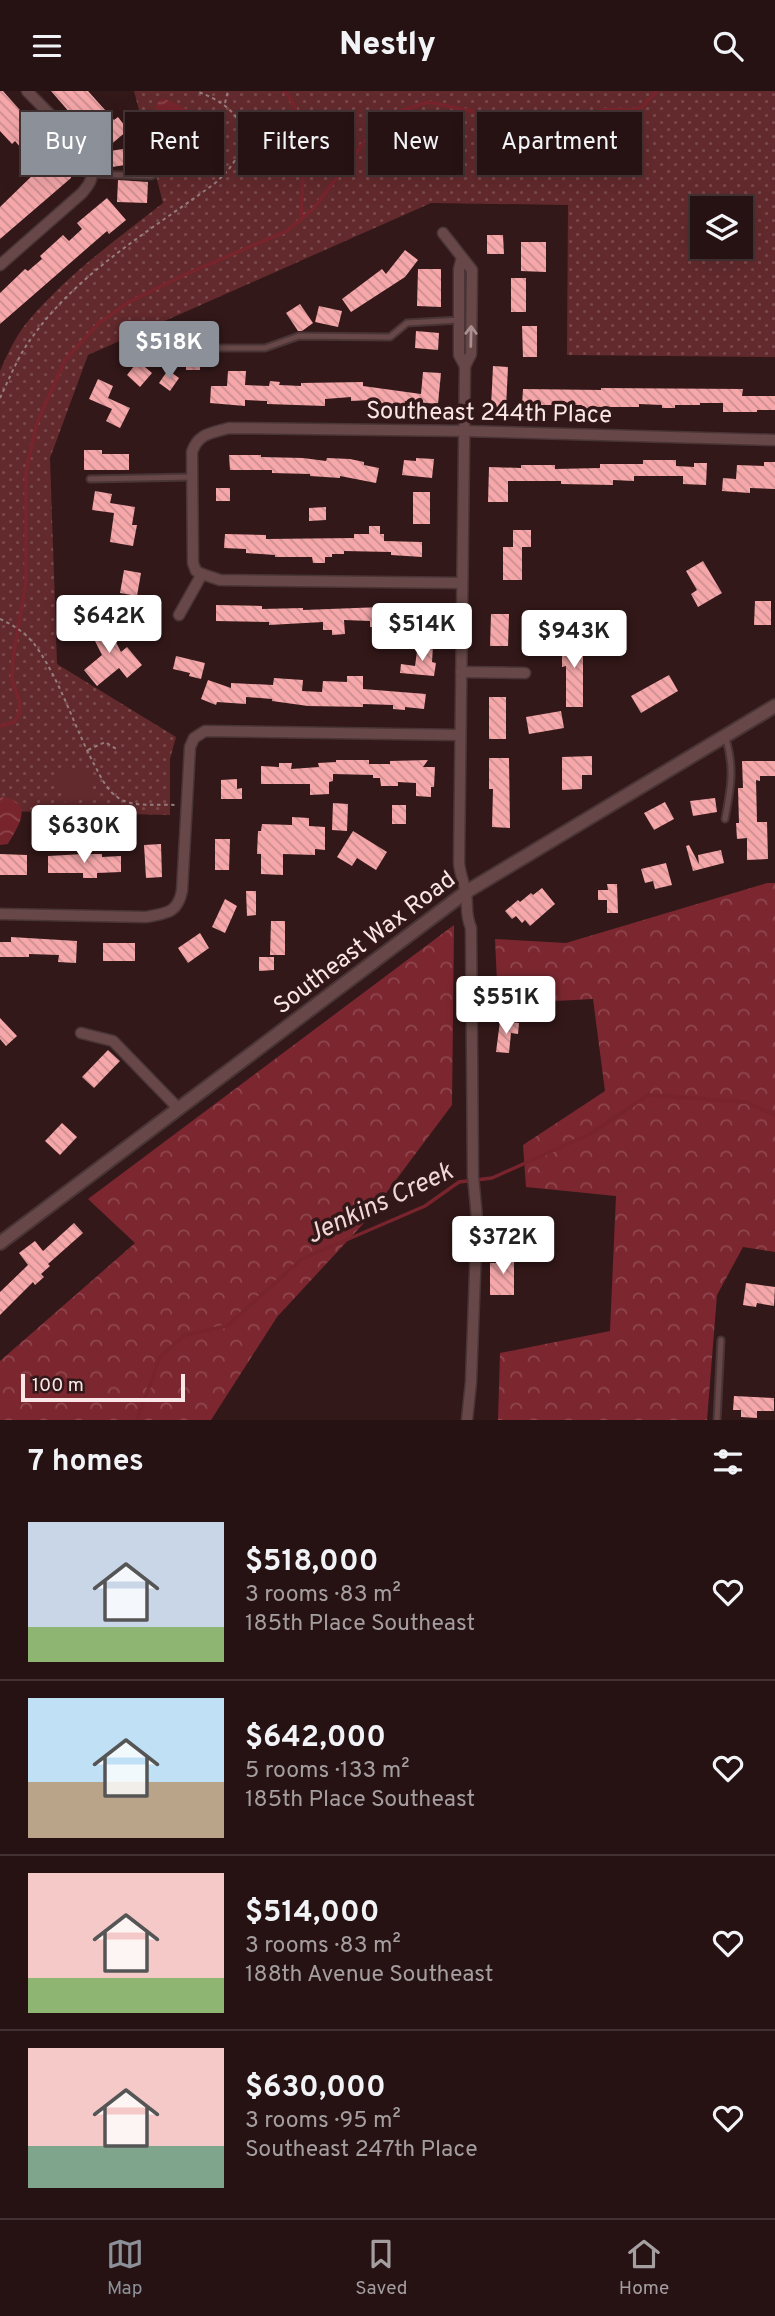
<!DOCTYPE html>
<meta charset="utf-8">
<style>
body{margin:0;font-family:Overpass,sans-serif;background:#2e1b1c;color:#f1f3f6;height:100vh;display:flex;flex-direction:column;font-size:26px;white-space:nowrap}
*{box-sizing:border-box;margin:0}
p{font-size:23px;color:#a49ea0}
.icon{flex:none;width:38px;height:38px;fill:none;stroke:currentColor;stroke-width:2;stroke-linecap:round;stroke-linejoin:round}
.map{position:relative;height:1329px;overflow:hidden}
.drawer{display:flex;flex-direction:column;background:#261213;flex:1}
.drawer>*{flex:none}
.top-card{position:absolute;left:21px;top:21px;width:733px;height:63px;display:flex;gap:14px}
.buttons{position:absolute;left:690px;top:105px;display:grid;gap:14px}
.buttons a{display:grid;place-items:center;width:63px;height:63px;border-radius:0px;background:#261213;box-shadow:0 7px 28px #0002,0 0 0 2px #423233;font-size:35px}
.scale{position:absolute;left:21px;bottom:18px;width:164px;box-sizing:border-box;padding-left:7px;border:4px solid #fae6e6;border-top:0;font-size:19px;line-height:24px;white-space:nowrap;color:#fae6e6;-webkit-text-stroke:5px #331819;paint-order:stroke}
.price{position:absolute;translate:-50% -60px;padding:0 16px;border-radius:7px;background:#fff;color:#222;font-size:23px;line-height:46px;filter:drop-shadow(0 2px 4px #0008)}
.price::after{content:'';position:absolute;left:50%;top:42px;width:21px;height:16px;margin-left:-10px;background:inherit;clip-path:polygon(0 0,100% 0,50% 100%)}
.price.active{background:#8c9099;color:#fff}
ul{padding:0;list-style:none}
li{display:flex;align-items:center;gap:21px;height:175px;padding:0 28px}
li+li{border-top:2px solid #423233}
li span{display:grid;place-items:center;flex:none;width:196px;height:140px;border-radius:0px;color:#555}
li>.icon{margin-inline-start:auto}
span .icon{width:84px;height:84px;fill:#fffc;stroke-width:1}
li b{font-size:30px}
h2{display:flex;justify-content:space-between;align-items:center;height:84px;padding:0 28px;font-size:30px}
.chip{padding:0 24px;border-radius:0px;background:#261213;box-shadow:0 7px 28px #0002,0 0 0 2px #423233;font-size:24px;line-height:63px}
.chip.active{background:#8c9099;color:#fff}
header{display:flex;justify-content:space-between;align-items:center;height:91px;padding:0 28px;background:#261213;font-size:32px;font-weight:800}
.menu{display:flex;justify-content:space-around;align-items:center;height:98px;border-top:2px solid #423233;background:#261213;font-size:19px;color:#a49ea0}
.menu a{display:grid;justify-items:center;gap:4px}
.menu .active{color:#8c9099}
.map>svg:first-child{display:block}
.forest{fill:url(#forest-crowns)}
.park{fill:url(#park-dots);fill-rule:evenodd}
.garden{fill:#632a2d}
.water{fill:url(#water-waves)}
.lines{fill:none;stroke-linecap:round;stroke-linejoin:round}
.stream{stroke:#78242d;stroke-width:3.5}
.building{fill:url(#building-back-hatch)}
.service-casing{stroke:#4a3536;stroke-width:9}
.minor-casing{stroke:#4a3536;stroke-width:13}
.tertiary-casing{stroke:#4a3536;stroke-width:16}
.path{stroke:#957d7e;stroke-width:2;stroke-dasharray:3.5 3.5;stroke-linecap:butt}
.service{stroke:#674747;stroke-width:5}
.minor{stroke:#674747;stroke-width:10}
.tertiary{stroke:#674747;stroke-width:12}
.oneway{stroke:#a98f8f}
.labels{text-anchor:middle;stroke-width:7;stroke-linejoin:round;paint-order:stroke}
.street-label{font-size:24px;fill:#fae6e6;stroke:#331819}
.water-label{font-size:26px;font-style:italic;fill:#f1d7d6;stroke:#331819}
</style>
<header><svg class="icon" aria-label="menu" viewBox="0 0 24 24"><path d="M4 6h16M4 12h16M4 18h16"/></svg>Nestly<svg class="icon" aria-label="search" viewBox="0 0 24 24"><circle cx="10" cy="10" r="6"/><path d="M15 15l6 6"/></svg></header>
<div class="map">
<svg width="775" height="1329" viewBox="0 0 775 1329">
<defs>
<pattern id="forest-crowns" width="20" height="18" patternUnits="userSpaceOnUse" patternTransform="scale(1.75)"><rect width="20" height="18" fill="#7c2730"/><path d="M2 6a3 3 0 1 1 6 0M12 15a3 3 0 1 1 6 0" fill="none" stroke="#90464e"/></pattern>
<pattern id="park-dots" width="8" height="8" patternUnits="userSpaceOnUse" patternTransform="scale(1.75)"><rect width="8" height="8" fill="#632a2d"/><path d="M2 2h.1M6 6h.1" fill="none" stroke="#7a494b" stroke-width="1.8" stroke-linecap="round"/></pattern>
<pattern id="water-waves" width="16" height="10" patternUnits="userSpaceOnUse" patternTransform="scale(1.75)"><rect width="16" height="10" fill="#78242d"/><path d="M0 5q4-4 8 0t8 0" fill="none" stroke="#8c444b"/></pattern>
<pattern id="building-back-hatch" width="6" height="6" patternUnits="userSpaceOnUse" patternTransform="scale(1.75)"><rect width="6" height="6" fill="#f6a7a9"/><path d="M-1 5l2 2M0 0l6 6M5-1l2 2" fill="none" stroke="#cb8e90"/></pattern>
</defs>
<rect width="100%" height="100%" fill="#331819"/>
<g class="forest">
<polygon points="767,792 775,792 775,1161 743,1156 717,1204 707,1329 498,1329 500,1262 610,1240 616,1105 526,1096 523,1054 605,1000 593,908 498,913 495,848 566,852"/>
<polygon points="454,834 452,1014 363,1133 277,1226 211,1329 0,1329 0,1270 135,1152 88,1108"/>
</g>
<path class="park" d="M134,0H775V266L567,264L568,114L431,112L88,264L50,367L57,573L176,646L170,668V724L0,720V280C8,262 16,244 29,229C68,183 117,148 163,112ZM702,117H740V156H702Z"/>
<polygon class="garden" points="83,674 95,703 67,714 55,686"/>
<g class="water">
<path d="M161,8C177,9 206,31 221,41L223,48L212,59L186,71L181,45L169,40L162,47L161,44C158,30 149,20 161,8Z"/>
<path d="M0,706C35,710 20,733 8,753L0,754Z"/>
</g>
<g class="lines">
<g class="stream">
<path d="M284,0C311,26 302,94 301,129"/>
<polyline points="0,635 14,631 19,624 20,612 12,589 13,567 26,491 26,380 37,332 65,269 99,232 129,211 186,183 287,140 313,118 368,46 393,22 429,11 475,21 492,29 537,33 609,18 631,19 642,16 657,0"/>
<polyline points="137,1329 160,1266 185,1244 227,1235 302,1168 425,1115 459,1091 492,1087 592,1042 648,1004 746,1011 775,1024"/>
</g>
</g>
<g class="building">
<polygon points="0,0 3,0 50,53 43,59 56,73 59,69 71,82 71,87 0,148 0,116 39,78 15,50 12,53 0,40"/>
<polygon points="51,0 88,0 114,29 118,26 128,39 108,56 95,41 90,45"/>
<polygon points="136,56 138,72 112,76 110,60"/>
<polygon points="118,89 148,91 147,112 117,111"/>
<polygon points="107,107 126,129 109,143 107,140 0,233 0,202 25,178 28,180 42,168 40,165 63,144 69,150 82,138 77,132"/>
<polygon points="487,144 503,144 504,163 487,163"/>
<polygon points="521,151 546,151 546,181 521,180"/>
<polygon points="405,159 418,169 405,186 351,221 342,208 382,178 386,183"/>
<polygon points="418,178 441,178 441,216 417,215"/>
<rect x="511" y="187" width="15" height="34"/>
<polygon points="300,213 313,232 302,240 298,240 286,222"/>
<polygon points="319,215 342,220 338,236 315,231"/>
<polygon points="522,235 537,235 537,266 523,266"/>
<polygon points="416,240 439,242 438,259 415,257"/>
<rect x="186" y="263" width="14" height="16"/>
<polygon points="138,270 152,282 140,296 127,284"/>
<polygon points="493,275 508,276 506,317 491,316"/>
<polygon points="168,279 179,287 170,300 159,292"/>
<polygon points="228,280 246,280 245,294 269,295 270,290 280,291 279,294 301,295 301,292 363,291 363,295 421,303 423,281 441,282 438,313 405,310 404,317 370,312 370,309 351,310 351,306 325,308 325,315 267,313 267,310 245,309 245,315 210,312 211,295 227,295"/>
<polygon points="98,288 113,295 108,307 130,317 120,337 106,330 112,318 89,308"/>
<polygon points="601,297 743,298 742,305 775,305 775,319 757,319 757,321 723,321 723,312 700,312 700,314 675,314 675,317 662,317 662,314 639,313 639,316 596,316 596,319 582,319 582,314 522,314 523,298 601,299"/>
<polygon points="84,359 102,359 102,363 129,363 129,379 84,379"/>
<polygon points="229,364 261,364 261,366 303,367 326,370 327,367 350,368 364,371 364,374 379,377 376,392 340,385 340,387 310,385 310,383 272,382 272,379 230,379"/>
<polygon points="416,367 434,368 432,387 402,384 404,369 416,370"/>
<polygon points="643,369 676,369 676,375 694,376 694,372 707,372 706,394 683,393 683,385 634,385 634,390 613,389 613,394 561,393 561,390 508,390 508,411 488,411 489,376 521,377 521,374 555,374 555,378 600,377 600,373 643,373"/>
<polygon points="764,371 775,371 775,398 750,397 750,402 722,400 723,387 736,388 737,374 764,375"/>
<rect x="216" y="397" width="14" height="13"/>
<polygon points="95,400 112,403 110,412 135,416 132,434 137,434 133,455 110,451 114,422 92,419"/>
<rect x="413" y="401" width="17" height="32"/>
<polygon points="326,416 326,429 309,430 309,417"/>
<polygon points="369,435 380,435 380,443 384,443 384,450 422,451 422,466 391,464 391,461 344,460 344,463 332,463 332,466 325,466 325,472 313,472 312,466 275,466 275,464 246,462 246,458 224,457 225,443 266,444 266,448 354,447 354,443 369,443"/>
<polygon points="513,439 531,439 531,456 522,456 522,489 503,489 503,456 513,456"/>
<polygon points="703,470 722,502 698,516 691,503 697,499 686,480"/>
<polygon points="124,479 141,482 137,505 120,502"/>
<polygon points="755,510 771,510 771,534 754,534"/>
<polygon points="216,514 262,515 262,518 303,517 303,519 382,516 382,520 403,519 403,523 421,522 421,537 370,536 370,530 344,529 345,543 332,544 332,539 323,539 323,531 269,534 269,531 216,530"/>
<polygon points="529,521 561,524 560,542 528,539"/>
<polygon points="491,523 509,523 508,555 490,555"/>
<polygon points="103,526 121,561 127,556 142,574 127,587 119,577 97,595 84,579 102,564 87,534"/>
<polygon points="583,542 583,616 566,616 566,575 562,576 562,563 568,563 567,543"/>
<polygon points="418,553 433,555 432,571 436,572 434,585 400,582 401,573 415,575"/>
<polygon points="176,565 205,572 201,588 189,585 190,582 173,578"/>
<polygon points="669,584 678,600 641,622 631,605"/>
<polygon points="347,585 363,585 363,598 426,603 424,618 405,616 405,619 393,618 393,614 363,613 363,616 308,615 272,610 272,608 246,606 246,613 217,611 216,614 201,608 208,589 231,597 231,592 273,594 274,587 303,589 302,600 322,601 323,590 347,591"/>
<rect x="489" y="606" width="17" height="42"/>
<polygon points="561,620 564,637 529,643 526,626"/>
<polygon points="592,665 592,684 582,684 582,698 562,699 562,666"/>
<polygon points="489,667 509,667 510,737 492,736 493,698 489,698"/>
<polygon points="336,669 369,669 369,673 390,673 390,670 428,669 423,676 435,676 434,696 431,696 431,706 416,705 416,692 398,691 398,695 381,695 380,687 373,687 373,684 333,683 333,690 329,691 329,703 310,704 310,693 261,693 261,675 279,676 279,672 292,672 291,678 319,676 318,672 336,671"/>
<polygon points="742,670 775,670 775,685 760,685 760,690 756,689 757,731 767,731 768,768 747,769 747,747 737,748 736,732 739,732 738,697 743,697"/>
<polygon points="237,688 237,698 242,697 242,708 221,708 221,689"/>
<polygon points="715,707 717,721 693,725 690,710"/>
<polygon points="665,711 674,728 654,739 644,722"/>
<polygon points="333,712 348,713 347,740 332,739"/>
<rect x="392" y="714" width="14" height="19"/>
<polygon points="82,725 96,725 96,740 81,740"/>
<polygon points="292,726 309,727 309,735 325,736 325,759 315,758 315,764 283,763 283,784 261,783 261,763 257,763 258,740 261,740 262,733 292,734"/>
<polygon points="353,740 387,761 376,779 357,767 352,775 337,766"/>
<polygon points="215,748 230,748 229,779 215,779"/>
<polygon points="161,753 162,786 146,787 144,754"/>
<polygon points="689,754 699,773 698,764 721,759 724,772 693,780 686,755"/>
<polygon points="0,763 27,764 27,784 0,784"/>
<polygon points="83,763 102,763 102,766 121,765 121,781 97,782 97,787 83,787 83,782 48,782 48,765"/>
<polygon points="666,772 672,794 655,798 653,790 645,792 641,778"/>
<polygon points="607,793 617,793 618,822 607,822 607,809 598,809 598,799 608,799"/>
<polygon points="542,797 555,813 530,835 525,829 522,832 516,825 512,828 505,820 518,809 520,811 531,802 533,804"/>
<polygon points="246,800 256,800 256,824 247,825"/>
<polygon points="225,808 237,815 225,842 212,836"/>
<polygon points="271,830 285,830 285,864 270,864"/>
<polygon points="200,842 209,857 188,872 178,857"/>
<polygon points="11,846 77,850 76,872 58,871 59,864 29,863 29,866 0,866 0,851 11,851"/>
<rect x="103" y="852" width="32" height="18"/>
<polygon points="259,866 274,866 274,879 259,880"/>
<polygon points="0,927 17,945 6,955 0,948"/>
<polygon points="500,930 519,932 518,943 511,942 509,962 496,961"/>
<polygon points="108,959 120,970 94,997 82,986"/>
<polygon points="62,1032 77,1046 60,1064 45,1050"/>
<polygon points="74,1132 83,1142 48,1173 50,1175 41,1183 44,1186 35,1194 33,1191 0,1224 0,1201 28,1174 19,1162 35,1150 43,1160"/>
<rect x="506" y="1148" width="40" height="16"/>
<polygon points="498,1164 514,1164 514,1204 490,1204 490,1172 498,1172"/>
<polygon points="746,1192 775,1196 774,1215 757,1212 756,1216 743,1214"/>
<polygon points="734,1305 774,1307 774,1320 757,1320 757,1327 741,1326 741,1319 733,1319"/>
</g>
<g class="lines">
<g class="service-casing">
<g id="service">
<polyline points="92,83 151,85 157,82 162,73"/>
<polyline points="209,257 265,257 299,245 390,246 407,232 459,229"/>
<polyline points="90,388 191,386"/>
<path d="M725,645C735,676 731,696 725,728"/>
<polyline points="717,1329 721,1249"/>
</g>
</g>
<g class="minor-casing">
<g id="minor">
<polyline points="443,142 472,179 471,263 465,275 459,264 459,178 462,166"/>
<path d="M0,174L82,102C87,96 92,90 92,82C92,62 42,16 27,0"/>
<path d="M465,275L459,772C460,783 464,792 466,802C468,815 465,823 471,837L473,1085L477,1127L471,1291L467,1329"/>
<polyline points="202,483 220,489 462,492"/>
<path d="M179,524L202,483L196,480L193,472L192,361C198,342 212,342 229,337L464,340L775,349"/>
<polyline points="461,581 525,582"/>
<path d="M0,823L146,826C166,822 177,823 182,800L190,656L194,647L205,640L460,644"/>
<polyline points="81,942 113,950 178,1017"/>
</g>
</g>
<g class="tertiary-casing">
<polyline id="tertiary" points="0,1152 466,801 775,615"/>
</g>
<g class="path">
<polyline points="225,12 228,0"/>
<path d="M0,307C10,286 19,263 33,245C79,181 151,139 214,93C258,55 250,19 196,0"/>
<path d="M0,528C13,534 26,542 35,554C61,590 74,636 95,675C102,688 108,702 122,709C136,716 159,713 175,714"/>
<polyline points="88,659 105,651 118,659"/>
</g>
<use href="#service" class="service"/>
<use href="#minor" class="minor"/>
<use href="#tertiary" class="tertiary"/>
</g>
<defs><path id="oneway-shaft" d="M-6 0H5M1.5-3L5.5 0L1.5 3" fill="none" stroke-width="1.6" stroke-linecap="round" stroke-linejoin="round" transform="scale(1.75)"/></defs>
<use class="oneway" href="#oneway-shaft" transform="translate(471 245) rotate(-89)"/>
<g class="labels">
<g class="street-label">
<text transform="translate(489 321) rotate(1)" y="8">Southeast 244th Place</text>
<text transform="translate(364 851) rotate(-37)" y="8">Southeast Wax Road</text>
</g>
<g class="water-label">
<text transform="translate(379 1111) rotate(-25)" y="9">Jenkins Creek</text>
</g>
</g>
</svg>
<div class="buttons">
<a><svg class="icon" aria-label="layers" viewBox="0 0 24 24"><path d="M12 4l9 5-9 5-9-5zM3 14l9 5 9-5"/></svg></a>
</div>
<div class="scale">100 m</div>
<b class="price active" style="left:169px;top:290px">$518K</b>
<b class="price" style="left:109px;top:564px">$642K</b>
<b class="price" style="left:422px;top:572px">$514K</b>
<b class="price" style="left:574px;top:579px">$943K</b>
<b class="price" style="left:84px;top:774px">$630K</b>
<b class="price" style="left:506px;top:945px">$551K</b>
<b class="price" style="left:503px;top:1185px">$372K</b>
<div class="top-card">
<a class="chip active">Buy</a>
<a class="chip">Rent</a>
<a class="chip">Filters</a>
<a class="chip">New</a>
<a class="chip">Apartment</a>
</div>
</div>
<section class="drawer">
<h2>7 homes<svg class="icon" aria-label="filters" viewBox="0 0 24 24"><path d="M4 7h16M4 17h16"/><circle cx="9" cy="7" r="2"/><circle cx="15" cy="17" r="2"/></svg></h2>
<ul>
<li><span style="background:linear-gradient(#c9d6e8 75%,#8fb573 0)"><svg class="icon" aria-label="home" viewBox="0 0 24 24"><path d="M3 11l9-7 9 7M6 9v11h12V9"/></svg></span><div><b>$518,000</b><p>3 rooms · 83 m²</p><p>185th Place Southeast</p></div><svg class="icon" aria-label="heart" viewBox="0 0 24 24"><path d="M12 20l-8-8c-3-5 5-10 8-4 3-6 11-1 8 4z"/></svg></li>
<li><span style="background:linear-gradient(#bfe0f5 60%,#b9a48a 0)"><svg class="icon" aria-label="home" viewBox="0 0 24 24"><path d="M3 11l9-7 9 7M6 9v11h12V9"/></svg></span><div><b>$642,000</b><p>5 rooms · 133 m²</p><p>185th Place Southeast</p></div><svg class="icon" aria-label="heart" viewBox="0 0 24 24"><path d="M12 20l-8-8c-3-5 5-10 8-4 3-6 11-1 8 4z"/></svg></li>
<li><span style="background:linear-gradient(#f6c9c9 75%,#8fb573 0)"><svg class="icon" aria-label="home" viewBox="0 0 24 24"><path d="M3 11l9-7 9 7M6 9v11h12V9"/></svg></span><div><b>$514,000</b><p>3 rooms · 83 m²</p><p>188th Avenue Southeast</p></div><svg class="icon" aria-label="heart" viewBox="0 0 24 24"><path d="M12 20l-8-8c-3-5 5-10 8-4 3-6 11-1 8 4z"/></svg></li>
<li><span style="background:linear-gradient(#f6c9c9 70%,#7fa58c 0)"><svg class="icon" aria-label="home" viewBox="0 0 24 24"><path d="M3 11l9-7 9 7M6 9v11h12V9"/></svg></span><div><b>$630,000</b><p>3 rooms · 95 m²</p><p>Southeast 247th Place</p></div><svg class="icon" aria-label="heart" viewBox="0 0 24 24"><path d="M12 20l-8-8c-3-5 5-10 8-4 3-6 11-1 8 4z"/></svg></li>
</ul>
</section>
<nav class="menu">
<a class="active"><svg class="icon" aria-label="map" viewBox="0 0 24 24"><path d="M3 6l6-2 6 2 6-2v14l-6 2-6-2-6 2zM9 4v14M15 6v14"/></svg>Map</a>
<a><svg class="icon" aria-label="saved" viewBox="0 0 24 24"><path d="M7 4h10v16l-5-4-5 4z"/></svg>Saved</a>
<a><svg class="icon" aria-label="home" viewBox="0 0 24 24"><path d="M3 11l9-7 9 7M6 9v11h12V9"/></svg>Home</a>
</nav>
